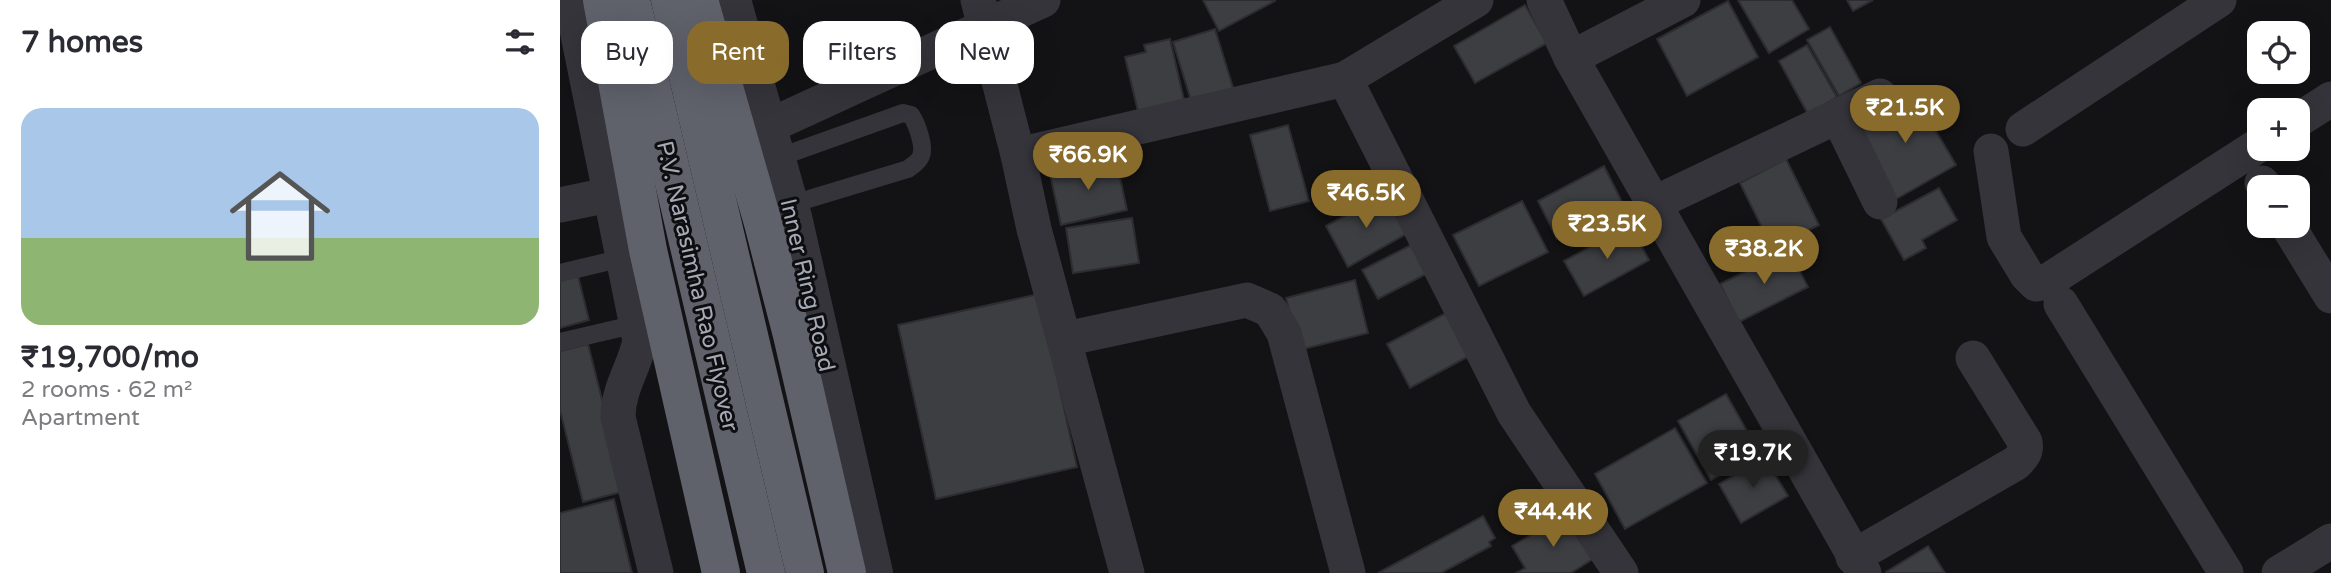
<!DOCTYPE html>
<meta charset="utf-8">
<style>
body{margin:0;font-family:"Varela Round",sans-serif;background:#f2f2f3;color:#2b2b33;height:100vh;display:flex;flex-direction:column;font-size:26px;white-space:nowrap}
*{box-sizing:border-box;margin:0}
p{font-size:23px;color:#7c7c81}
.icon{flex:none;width:38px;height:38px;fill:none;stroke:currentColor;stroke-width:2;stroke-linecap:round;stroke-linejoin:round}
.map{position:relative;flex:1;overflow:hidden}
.drawer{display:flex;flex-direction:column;background:#fff;width:560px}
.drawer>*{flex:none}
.guide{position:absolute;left:21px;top:21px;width:665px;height:63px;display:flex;gap:14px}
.tools{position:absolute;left:1687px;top:21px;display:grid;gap:14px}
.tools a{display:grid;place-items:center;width:63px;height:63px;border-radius:14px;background:#fff;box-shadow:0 7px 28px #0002;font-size:35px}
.price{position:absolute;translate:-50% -60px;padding:0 16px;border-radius:24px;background:#896b2c;color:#fff;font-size:23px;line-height:46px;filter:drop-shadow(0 2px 4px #0008)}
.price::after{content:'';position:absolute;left:50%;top:42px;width:21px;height:16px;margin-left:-10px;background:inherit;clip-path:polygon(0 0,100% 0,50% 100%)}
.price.active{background:#222;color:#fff}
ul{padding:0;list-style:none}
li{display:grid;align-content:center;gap:14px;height:371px;padding:0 21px}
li+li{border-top:2px solid #e1e1e2}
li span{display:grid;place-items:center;height:217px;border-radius:21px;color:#555}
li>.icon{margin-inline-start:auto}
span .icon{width:126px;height:126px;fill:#fffc;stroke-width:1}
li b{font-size:30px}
h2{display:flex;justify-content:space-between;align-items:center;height:84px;padding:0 21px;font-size:30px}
.chip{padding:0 24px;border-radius:21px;background:#fff;box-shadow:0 7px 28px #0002;font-size:24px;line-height:63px}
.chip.active{background:#896b2c;color:#fff}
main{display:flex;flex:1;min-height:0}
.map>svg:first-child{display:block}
.building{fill:#3d3e42;stroke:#2d2d31;stroke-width:2}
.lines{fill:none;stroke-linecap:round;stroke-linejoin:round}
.service{stroke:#34343a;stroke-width:18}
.minor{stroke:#34343a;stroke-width:35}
.tertiary{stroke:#34343a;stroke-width:38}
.motorway{stroke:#5f626b;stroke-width:38}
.labels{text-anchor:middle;stroke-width:6;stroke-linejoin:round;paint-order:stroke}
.street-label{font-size:23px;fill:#a4a9b6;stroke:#0e0e10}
</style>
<main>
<section class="drawer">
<h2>7 homes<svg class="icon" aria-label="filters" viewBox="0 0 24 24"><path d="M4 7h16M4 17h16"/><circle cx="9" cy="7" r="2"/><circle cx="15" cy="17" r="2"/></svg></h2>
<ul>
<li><span style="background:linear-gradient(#a9c7e8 60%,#8fb573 0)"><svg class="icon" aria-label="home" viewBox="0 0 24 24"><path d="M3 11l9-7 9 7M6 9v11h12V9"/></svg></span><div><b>₹19,700/mo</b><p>2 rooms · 62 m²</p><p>Apartment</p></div></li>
</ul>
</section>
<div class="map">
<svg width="1771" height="573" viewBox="0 0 1771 573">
<rect width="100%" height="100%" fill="#131315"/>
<g class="building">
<polygon points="643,0 715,0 715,1 659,31"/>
<polygon points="1178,0 1232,0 1249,29 1209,53"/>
<polygon points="1287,0 1313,0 1293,11"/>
<polygon points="1168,1 1198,57 1127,96 1097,39"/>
<polygon points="965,5 987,43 915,83 894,46"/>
<polygon points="1270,27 1301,83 1279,96 1247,40"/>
<polygon points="655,29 675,94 633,107 613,42"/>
<polygon points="610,39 627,113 581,124 565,57 586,52 584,45"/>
<polygon points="1247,45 1277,97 1248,114 1219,61"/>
<polygon points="1369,87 1383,113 1370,121 1396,165 1331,202 1290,132"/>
<polygon points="728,125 749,201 710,211 690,135"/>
<polygon points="556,159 567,210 501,225 490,174"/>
<polygon points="1226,159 1259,225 1212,248 1180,183"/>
<polygon points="1044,166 1063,204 997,239 978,201"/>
<polygon points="1379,188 1397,220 1362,240 1366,248 1344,260 1321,219"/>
<polygon points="824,194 846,234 788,267 766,226"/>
<polygon points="962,201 988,252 919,286 893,235"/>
<polygon points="572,218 579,263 513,273 506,228"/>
<polygon points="1070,225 1089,260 1024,296 1004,261"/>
<polygon points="851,245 866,274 818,299 802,270"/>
<polygon points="1229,250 1248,287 1179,322 1160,284"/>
<polygon points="18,276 29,320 0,328 0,280"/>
<polygon points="795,280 808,333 739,350 726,298"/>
<polygon points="479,294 517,467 376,499 338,325"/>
<polygon points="886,313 909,356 850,388 827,344"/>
<polygon points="28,344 65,491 23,502 0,410 0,351"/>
<polygon points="1166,394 1200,454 1186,461 1182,453 1173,458 1177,466 1151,480 1118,421"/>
<polygon points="1115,428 1147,483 1065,529 1035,474"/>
<polygon points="1205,458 1228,496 1181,523 1159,484"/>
<polygon points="54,499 72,573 0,573 0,513"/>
<polygon points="1006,514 1033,559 1011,573 956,573 965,568 952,546"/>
<polygon points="923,516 935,538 929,542 931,546 881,573 818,573"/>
<polygon points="1368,546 1385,573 1327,573 1326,572"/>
</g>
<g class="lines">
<g class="service">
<path d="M217,158L343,113L351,115C357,124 365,146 361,156C359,162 353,165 348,169L229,205"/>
<polyline points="0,273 63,258"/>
<polyline points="0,342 77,324"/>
</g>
<g class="minor">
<path d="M11,0L80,341C74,368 58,389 58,417L96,573"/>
<polyline points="418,0 458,155 474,229 567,573"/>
<polyline points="984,0 1011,58 1304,573"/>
<polyline points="1011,58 1123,0"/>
<polyline points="785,79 954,413 1061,573"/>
<polyline points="1278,116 1320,202"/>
<polyline points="1738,120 1771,99"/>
<polyline points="1463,129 1659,0"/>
<polyline points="181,139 483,0"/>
<polyline points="1431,151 1444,237 1467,275 1476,284 1486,282 1699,145"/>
<polyline points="458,155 785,79 916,0"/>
<polyline points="1702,183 1705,187"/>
<polyline points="1093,204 1320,96"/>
<polyline points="0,205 72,190"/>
<polyline points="1728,226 1771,296"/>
<polyline points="1501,304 1666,573"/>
<polyline points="505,339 687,300 710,310 724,333 788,573"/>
<path d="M1293,557L1456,463C1463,456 1467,451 1465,442L1413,358"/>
<polyline points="1719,573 1771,541"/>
</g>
<polyline class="tertiary" points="172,0 233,217 314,573"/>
<g class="motorway">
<polyline points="42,0 88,250 161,573"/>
<polyline points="71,0 206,573"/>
<polyline points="110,0 245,573"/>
<polyline points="139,0 203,223 232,335 287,573"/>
</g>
</g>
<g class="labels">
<g class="street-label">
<text transform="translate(248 285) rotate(77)" y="8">Inner Ring Road</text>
<text transform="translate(138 286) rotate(77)" y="8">P.V. Narasimha Rao Flyover</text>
</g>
</g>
</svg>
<div class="tools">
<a><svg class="icon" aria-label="locate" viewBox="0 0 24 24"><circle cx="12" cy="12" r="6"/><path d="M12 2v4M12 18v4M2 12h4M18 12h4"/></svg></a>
<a>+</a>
<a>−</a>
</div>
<b class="price" style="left:1345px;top:145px">₹21.5K</b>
<b class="price" style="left:528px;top:192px">₹66.9K</b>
<b class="price" style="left:806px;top:230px">₹46.5K</b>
<b class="price" style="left:1047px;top:261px">₹23.5K</b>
<b class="price" style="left:1204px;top:286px">₹38.2K</b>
<b class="price active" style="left:1193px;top:490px">₹19.7K</b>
<b class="price" style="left:993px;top:549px">₹44.4K</b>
<div class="guide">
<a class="chip">Buy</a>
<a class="chip active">Rent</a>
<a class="chip">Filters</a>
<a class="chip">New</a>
</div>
</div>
</main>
